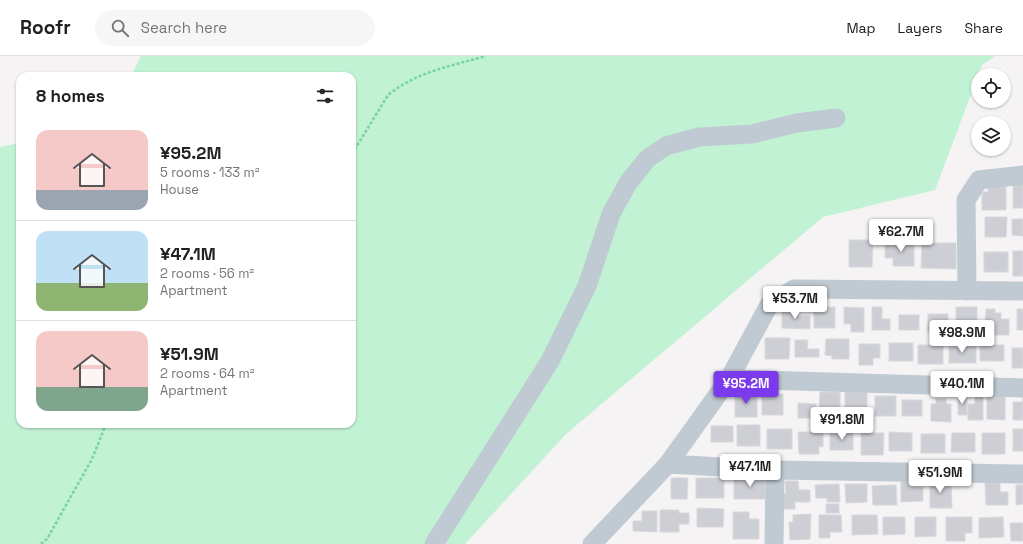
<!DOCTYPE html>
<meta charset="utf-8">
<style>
body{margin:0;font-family:"Space Grotesk",sans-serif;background:#f6f6f6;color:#202124;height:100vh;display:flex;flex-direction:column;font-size:15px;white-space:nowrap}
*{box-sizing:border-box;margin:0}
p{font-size:13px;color:#757577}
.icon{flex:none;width:22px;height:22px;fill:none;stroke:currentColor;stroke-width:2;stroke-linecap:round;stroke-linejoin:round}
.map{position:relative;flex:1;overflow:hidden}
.details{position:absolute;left:16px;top:16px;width:340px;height:356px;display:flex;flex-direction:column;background:#fff;border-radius:12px;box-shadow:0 1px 3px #0004}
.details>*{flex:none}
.fabs{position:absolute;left:971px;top:12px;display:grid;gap:8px}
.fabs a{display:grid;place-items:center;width:40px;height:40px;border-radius:50%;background:#fff;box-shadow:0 1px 3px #0004;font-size:20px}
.price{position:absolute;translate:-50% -34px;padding:0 9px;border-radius:4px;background:#fff;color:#222;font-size:13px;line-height:26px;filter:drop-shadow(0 1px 2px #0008)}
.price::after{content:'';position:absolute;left:50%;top:24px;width:12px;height:9px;margin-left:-6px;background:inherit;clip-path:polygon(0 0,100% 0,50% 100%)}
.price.current{background:#7c3aed;color:#fff}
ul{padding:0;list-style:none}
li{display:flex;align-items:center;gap:12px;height:100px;padding:0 20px}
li+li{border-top:1px solid #e0e0e0}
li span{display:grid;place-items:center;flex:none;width:112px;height:80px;border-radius:12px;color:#555}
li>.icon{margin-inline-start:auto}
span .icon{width:48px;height:48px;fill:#fffc;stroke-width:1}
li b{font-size:17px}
h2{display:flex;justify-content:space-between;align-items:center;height:48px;padding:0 20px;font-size:17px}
header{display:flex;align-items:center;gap:24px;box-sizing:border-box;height:56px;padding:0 20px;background:#fff;border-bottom:1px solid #e0e0e0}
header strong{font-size:19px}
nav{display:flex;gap:22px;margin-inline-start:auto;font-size:14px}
.search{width:280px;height:36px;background:#f6f6f6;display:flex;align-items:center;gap:10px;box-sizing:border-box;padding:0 14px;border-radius:22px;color:#757577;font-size:15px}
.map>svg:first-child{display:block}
.green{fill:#c1f2d4}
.building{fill:#cdcfd5;stroke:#d7d9de}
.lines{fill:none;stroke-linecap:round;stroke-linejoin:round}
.path{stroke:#77d3a4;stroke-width:2.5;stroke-dasharray:3 2;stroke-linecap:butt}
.minor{stroke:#c0cad2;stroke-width:19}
</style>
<header>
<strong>Roofr</strong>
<div class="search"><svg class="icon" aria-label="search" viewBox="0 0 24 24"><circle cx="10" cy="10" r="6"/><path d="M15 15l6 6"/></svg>Search here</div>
<nav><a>Map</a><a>Layers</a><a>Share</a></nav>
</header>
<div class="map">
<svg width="1023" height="488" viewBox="0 0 1023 488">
<rect width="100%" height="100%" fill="#f5f3f3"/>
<polygon class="green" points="141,0 995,0 982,9 935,134 823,161 566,378 465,488 0,488 0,91 20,87 20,368 352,368 352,20 131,20"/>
<g class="building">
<rect x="1013" y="127" width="10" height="25"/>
<polygon points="988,130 1006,130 1006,154 982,154 982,136 988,136"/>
<polygon points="985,161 1007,161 1006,181 985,181"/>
<polygon points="1012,163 1023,163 1023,180 1012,179"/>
<polygon points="849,184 873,184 872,211 849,211"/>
<polygon points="885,186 914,186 914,210 893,210 893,202 885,202"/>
<polygon points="922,187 956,187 956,213 921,212"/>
<rect x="1013" y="195" width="10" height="25"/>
<rect x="984" y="196" width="24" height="20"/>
<polygon points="822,251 835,251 835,272 814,272 814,256 822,256"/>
<polygon points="844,251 864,252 864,276 851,276 851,268 844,268"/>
<polygon points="872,251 882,251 882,263 890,263 890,274 872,274"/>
<polygon points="956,251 977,251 977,273 969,273 969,279 956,279"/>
<polygon points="782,253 799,253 798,260 810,260 810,273 782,272"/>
<polygon points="986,253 995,253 995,257 1001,257 1001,263 1009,263 1009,279 985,279"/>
<rect x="1017" y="253" width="6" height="21"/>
<rect x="928" y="258" width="20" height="18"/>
<rect x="899" y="259" width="20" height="15"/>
<polygon points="765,282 790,282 789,303 765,303"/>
<polygon points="826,283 849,283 849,303 832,303 832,300 825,299"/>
<polygon points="795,284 808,284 807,293 819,293 819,301 795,301"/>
<rect x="889" y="287" width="24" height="18"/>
<polygon points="859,288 880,288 880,302 873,302 873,309 859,309"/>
<rect x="918" y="289" width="25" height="19"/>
<rect x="980" y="289" width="24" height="16"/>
<rect x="949" y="290" width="27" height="17"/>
<rect x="1012" y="292" width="11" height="20"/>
<polygon points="820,336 840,336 840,360 819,360"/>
<rect x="845" y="336" width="22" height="24"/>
<rect x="735" y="337" width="22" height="24"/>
<polygon points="975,337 983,337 983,364 968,364 968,348 975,348"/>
<rect x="762" y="338" width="21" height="21"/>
<rect x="958" y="339" width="9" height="20"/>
<polygon points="987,339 1005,339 1005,364 987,363"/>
<rect x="875" y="340" width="21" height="20"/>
<polygon points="1023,341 1023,364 1013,364 1013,346 1023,346"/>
<polygon points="936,343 946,343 946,348 951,348 951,366 931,365 931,348 936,348"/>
<rect x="902" y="344" width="20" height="16"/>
<polygon points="798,347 816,348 816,362 798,362"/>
<rect x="737" y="369" width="23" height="21"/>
<rect x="711" y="370" width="22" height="16"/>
<rect x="767" y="373" width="25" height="20"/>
<rect x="1013" y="373" width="10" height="22"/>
<polygon points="798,376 823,376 823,391 819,390 819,398 799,398"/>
<rect x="830" y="376" width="23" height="18"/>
<polygon points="889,376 912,377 912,395 889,395"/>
<polygon points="861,377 884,377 883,399 861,399"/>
<polygon points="952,377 975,377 975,396 951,396"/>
<rect x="982" y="377" width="23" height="21"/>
<rect x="921" y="378" width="24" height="19"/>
<polygon points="943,421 943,428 951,428 952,452 930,452 930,422"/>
<polygon points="671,422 688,422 687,443 671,443"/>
<rect x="696" y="422" width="28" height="20"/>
<rect x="734" y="422" width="31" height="21"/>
<polygon points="785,425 798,425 799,434 810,434 810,446 795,446 795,453 782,453 781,438 786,437"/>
<polygon points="901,425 911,425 911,431 923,431 923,445 901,446"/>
<polygon points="985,427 1000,427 1000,436 1008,436 1008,449 986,449"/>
<polygon points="839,428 840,446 827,446 827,442 816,442 815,429"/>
<polygon points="845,428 867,428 867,446 846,447"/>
<polygon points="896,429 897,449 873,449 872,430"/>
<polygon points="1016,429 1023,429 1023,448 1016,449"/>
<rect x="826" y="448" width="13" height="9"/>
<polygon points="697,452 724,453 723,471 697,471"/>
<polygon points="660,454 679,454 679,457 689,457 689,468 679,468 679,476 660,476"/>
<polygon points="642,455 657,455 657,476 633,475 633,465 642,465"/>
<polygon points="733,456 749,456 749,463 759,463 759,483 733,483"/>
<polygon points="811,458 810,483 790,484 789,466 793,466 793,459"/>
<polygon points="819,459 841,459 842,476 830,476 830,482 819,482"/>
<polygon points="852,459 877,459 878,478 852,479"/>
<polygon points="883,461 905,461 905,478 883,479"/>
<polygon points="915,461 936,461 936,480 915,481"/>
<polygon points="946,461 972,461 972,477 965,477 965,485 946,485"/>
<polygon points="1003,461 1004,481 979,482 979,462"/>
<polygon points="1010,467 1023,467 1023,485 1011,485"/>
</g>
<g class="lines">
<g class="path">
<path d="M352,98L388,39C416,16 451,10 486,0"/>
<polyline points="41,488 47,483 92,403 106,368"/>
</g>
<g class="minor">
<polyline points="967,235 966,144 979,124 1023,119"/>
<polyline points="729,323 1023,332"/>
<polyline points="668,408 775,414 1023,418"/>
<polyline points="434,488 550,305 587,230 611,158 628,127 647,103 666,90 699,81 752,78 797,67 836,62"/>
<polyline points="592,488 668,408 729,323 769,249 794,233 1023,235"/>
<polyline points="774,488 775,414"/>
</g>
</g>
</svg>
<div class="fabs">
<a><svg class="icon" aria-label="locate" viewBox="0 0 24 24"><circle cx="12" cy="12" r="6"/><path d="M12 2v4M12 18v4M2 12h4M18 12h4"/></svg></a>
<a><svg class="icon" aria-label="layers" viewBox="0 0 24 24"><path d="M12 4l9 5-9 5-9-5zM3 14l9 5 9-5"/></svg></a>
</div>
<b class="price" style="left:901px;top:197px">¥62.7M</b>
<b class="price" style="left:795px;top:264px">¥53.7M</b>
<b class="price" style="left:962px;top:298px">¥98.9M</b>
<b class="price current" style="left:746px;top:349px">¥95.2M</b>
<b class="price" style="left:962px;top:349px">¥40.1M</b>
<b class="price" style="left:842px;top:385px">¥91.8M</b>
<b class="price" style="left:750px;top:432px">¥47.1M</b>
<b class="price" style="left:940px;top:438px">¥51.9M</b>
<section class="details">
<h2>8 homes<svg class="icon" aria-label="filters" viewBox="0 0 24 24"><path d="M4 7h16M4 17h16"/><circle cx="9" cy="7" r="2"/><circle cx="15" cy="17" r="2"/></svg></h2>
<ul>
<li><span style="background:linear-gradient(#f6c9c9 75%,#9aa5b1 0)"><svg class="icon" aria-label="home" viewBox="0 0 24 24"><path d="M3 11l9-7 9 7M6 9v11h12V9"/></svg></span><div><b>¥95.2M</b><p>5 rooms · 133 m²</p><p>House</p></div></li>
<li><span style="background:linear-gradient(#bfe0f5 65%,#8fb573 0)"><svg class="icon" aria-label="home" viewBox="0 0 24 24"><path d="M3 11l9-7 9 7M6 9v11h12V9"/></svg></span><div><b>¥47.1M</b><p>2 rooms · 56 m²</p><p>Apartment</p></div></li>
<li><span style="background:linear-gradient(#f6c9c9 70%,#7fa58c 0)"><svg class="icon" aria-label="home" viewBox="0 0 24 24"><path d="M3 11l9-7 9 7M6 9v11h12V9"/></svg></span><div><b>¥51.9M</b><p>2 rooms · 64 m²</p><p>Apartment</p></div></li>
</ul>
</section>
</div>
